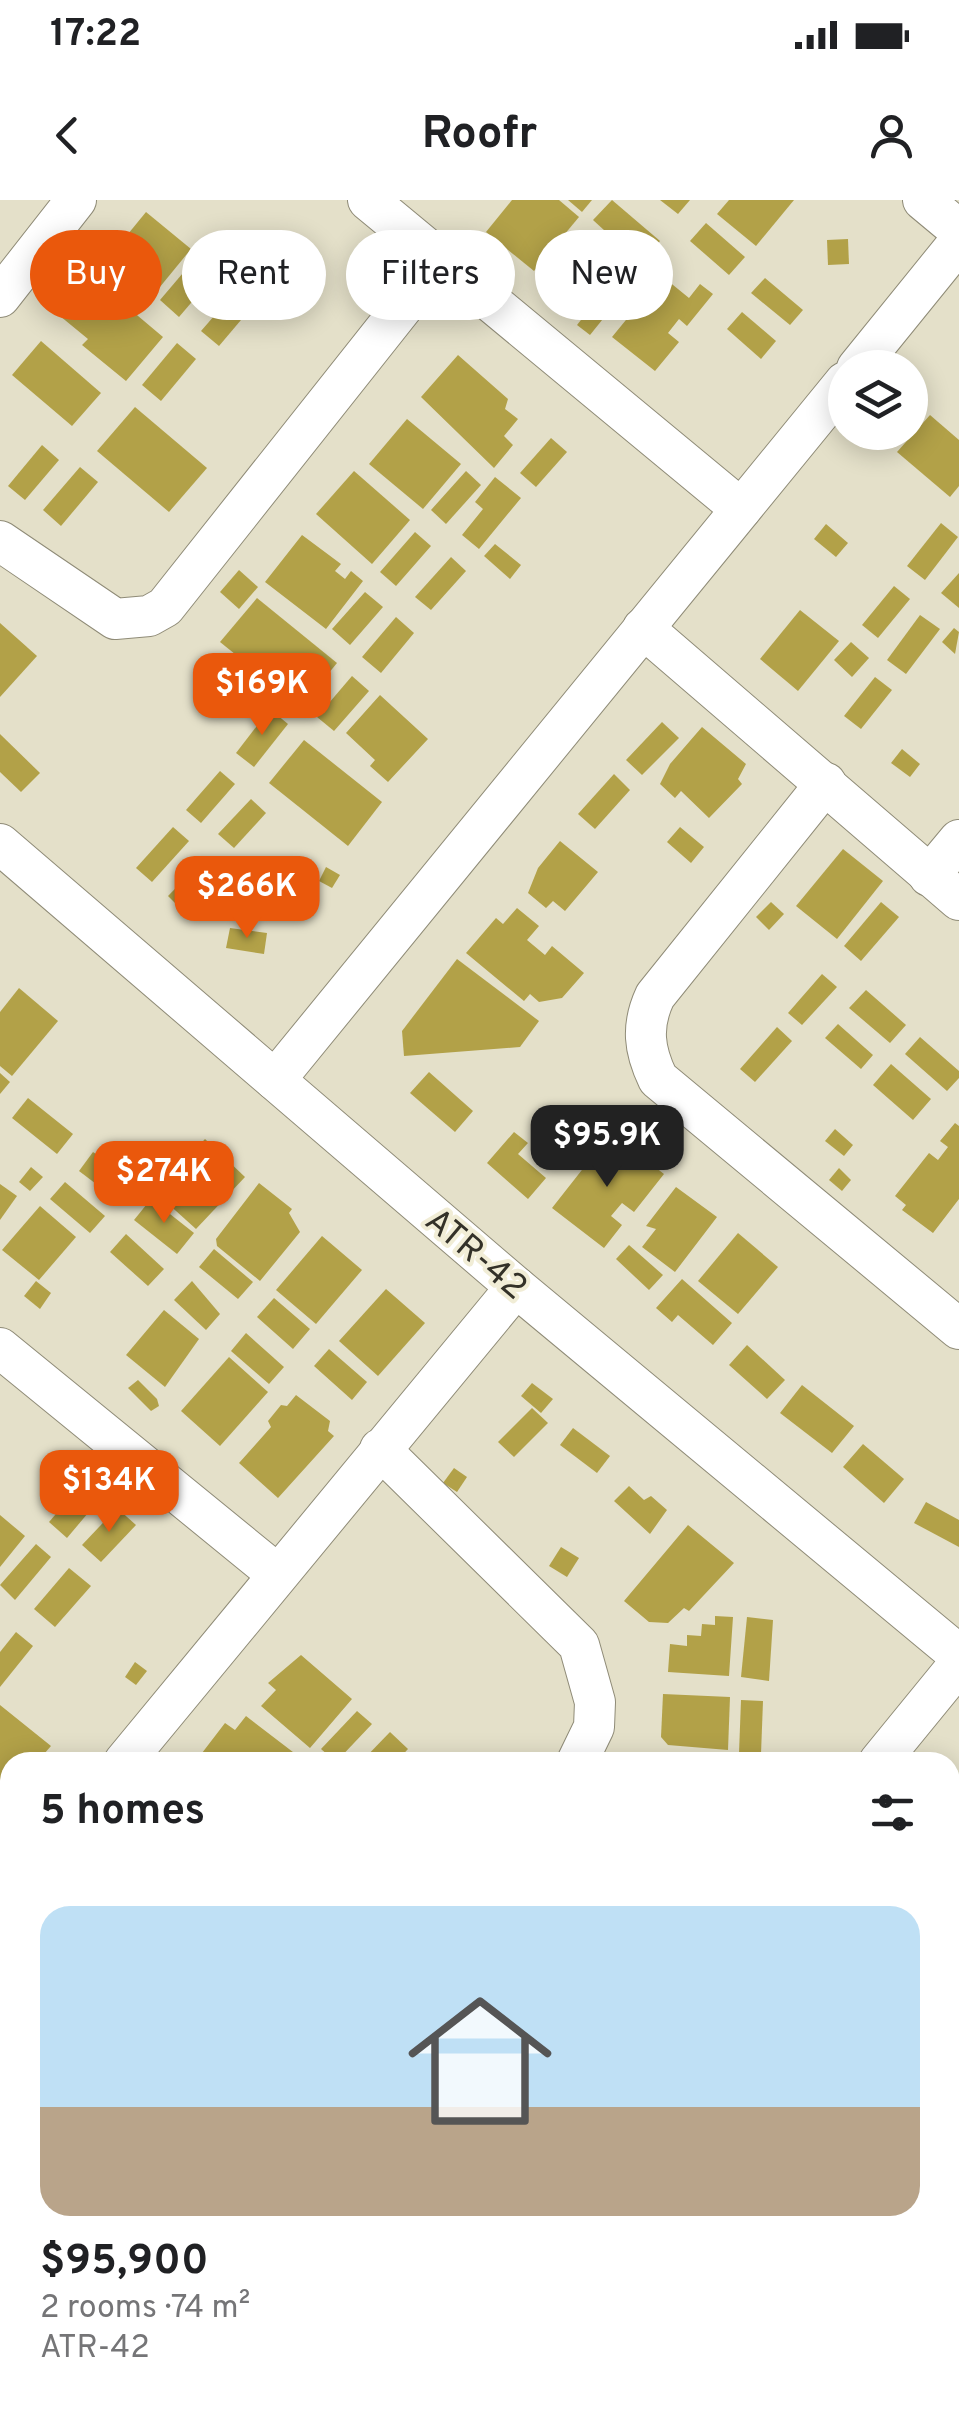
<!DOCTYPE html>
<meta charset="utf-8">
<style>
body{margin:0;font-family:Overpass,sans-serif;background:#f2f2f2;color:#202124;height:100vh;display:flex;flex-direction:column;font-size:38px;white-space:nowrap}
*{box-sizing:border-box;margin:0}
p{font-size:32px;color:#757577}
.icon{flex:none;width:55px;height:55px;fill:none;stroke:currentColor;stroke-width:2;stroke-linecap:round;stroke-linejoin:round}
.map{position:relative;flex:1;overflow:hidden}
.panel{position:absolute;left:0px;top:1552px;width:960px;height:672px;display:flex;flex-direction:column;background:#fff;border-radius:30px 30px 0 0;box-shadow:0 5px 25px #0003}
.panel>*{flex:none}
.hud{position:absolute;left:30px;top:30px;width:900px;height:90px;display:flex;gap:20px}
.buttons{position:absolute;left:828px;top:150px;display:grid;gap:20px}
.buttons a{display:grid;place-items:center;width:100px;height:100px;border-radius:50%;background:#fff;box-shadow:0 5px 25px #0003;font-size:50px}
.price{position:absolute;translate:-50% -85px;padding:0 22px;border-radius:20px;background:#ea580c;color:#fff;font-size:32px;line-height:65px;filter:drop-shadow(0 2px 5px #0008)}
.price::after{content:'';position:absolute;left:50%;top:60px;width:30px;height:22px;margin-left:-15px;background:inherit;clip-path:polygon(0 0,100% 0,50% 100%)}
.price.active{background:#222;color:#fff}
ul{padding:0;list-style:none}
li{display:grid;align-content:center;gap:20px;height:530px;padding:0 40px}
li span{display:grid;place-items:center;height:310px;border-radius:30px;color:#555}
li>.icon{margin-inline-start:auto}
span .icon{width:180px;height:180px;fill:#fffc;stroke-width:1}
li b{font-size:42px}
h2{display:flex;justify-content:space-between;align-items:center;height:120px;padding:0 40px;font-size:42px}
.pill{padding:0 35px;border-radius:45px;background:#fff;box-shadow:0 5px 25px #0003;font-size:35px;line-height:90px}
.pill.active{background:#ea580c;color:#fff}
.status{display:flex;justify-content:space-between;align-items:center;height:70px;padding:0 50px;background:#fff;direction:ltr}
.status svg{height:28px;fill:currentColor}
header{display:flex;justify-content:space-between;align-items:center;height:130px;padding:0 40px;background:#fff;font-size:45px;font-weight:700}
.map>svg:first-child{display:block}
.building{fill:#b2a148}
.lines{fill:none;stroke-linecap:round;stroke-linejoin:round}
.minor-casing{stroke:#8f8b77;stroke-width:42}
.minor{stroke:#fff;stroke-width:40}
.labels{text-anchor:middle;stroke-width:8;stroke-linejoin:round;paint-order:stroke}
.street-label{font-size:35px;fill:#333128;stroke:#f1edd6}
</style>
<div class="status"><b>17:22</b><svg viewBox="0 0 49 12"><path d="M0 12V9h3v3zM5 12V6h3v6zM10 12V3h3v9zM15 12V0h3v12zM26 1h20v11H26zM47 4h2v5h-2z"/></svg></div>
<header><svg class="icon" aria-label="back" viewBox="0 0 24 24"><path d="M15 5l-7 7 7 7"/></svg>Roofr<svg class="icon" aria-label="person" viewBox="0 0 24 24"><circle cx="12" cy="8" r="4"/><path d="M4 21q1-7 8-7t8 7"/></svg></header>
<div class="map">
<svg width="959" height="2223" viewBox="0 0 959 2223">
<rect width="100%" height="100%" fill="#e4e0c9"/>
<g class="building">
<polygon points="512,0 559,0 579,17 534,71 486,32"/>
<polygon points="568,0 592,0 582,12"/>
<polygon points="612,0 660,41 640,63 593,20"/>
<polygon points="660,0 690,0 678,14"/>
<polygon points="729,0 794,0 756,46 717,14"/>
<polygon points="146,12 191,49 155,93 110,56"/>
<polygon points="706,23 745,57 729,75 690,41"/>
<polygon points="848,39 849,64 828,65 827,40"/>
<polygon points="194,60 214,76 179,117 160,100"/>
<polygon points="97,71 130,98 125,105 163,137 126,181 82,145 88,139 60,116"/>
<polygon points="662,76 689,98 700,84 713,94 687,126 679,119 668,133 679,142 655,171 612,137"/>
<polygon points="765,78 803,110 790,125 751,93"/>
<polygon points="606,88 619,99 590,135 577,125"/>
<polygon points="235,92 252,107 219,146 201,131"/>
<polygon points="742,112 776,141 761,159 727,129"/>
<polygon points="41,141 101,193 72,226 12,175"/>
<polygon points="177,143 196,159 161,201 142,185"/>
<polygon points="458,155 508,199 505,209 518,219 504,236 513,245 494,268 421,197"/>
<polygon points="135,207 207,268 169,312 97,251"/>
<polygon points="930,215 959,240 959,286 950,297 897,252"/>
<polygon points="407,219 461,264 423,309 369,264"/>
<polygon points="551,238 567,252 536,287 520,273"/>
<polygon points="42,245 59,260 25,300 8,286"/>
<polygon points="80,267 98,282 61,326 43,310"/>
<polygon points="354,271 410,320 372,364 316,314"/>
<polygon points="466,271 481,285 446,324 431,310"/>
<polygon points="495,277 521,298 479,349 462,335 483,309 475,302"/>
<polygon points="941,323 958,337 925,380 907,366"/>
<polygon points="826,324 848,343 836,357 814,339"/>
<polygon points="415,332 431,346 396,386 380,372"/>
<polygon points="302,335 341,364 335,371 345,379 351,371 363,381 326,429 265,382"/>
<polygon points="495,344 521,365 510,379 484,356"/>
<polygon points="451,357 466,371 431,410 415,397"/>
<polygon points="239,370 258,387 239,409 220,392"/>
<polygon points="959,373 959,408 941,393"/>
<polygon points="894,386 910,399 878,438 862,425"/>
<polygon points="365,392 383,407 350,445 332,429"/>
<polygon points="257,398 337,463 301,507 220,442"/>
<polygon points="800,410 839,441 798,491 760,459"/>
<polygon points="920,415 940,429 906,474 887,460"/>
<polygon points="396,417 414,433 381,473 362,457"/>
<polygon points="0,423 37,456 0,497"/>
<polygon points="954,428 959,432 955,454 942,442"/>
<polygon points="851,442 869,458 852,477 834,460"/>
<polygon points="352,476 369,491 334,531 317,517"/>
<polygon points="875,477 892,490 861,529 844,516"/>
<polygon points="380,495 428,539 388,582 370,566 375,560 346,533"/>
<polygon points="270,509 288,524 254,567 236,553"/>
<polygon points="662,522 679,538 642,575 626,560"/>
<polygon points="702,527 746,564 738,579 742,584 709,618 681,591 675,598 660,584 670,564"/>
<polygon points="0,534 40,573 21,592 0,572"/>
<polygon points="304,540 382,602 348,646 269,583"/>
<polygon points="902,549 920,564 910,577 891,563"/>
<polygon points="220,571 235,584 201,623 186,610"/>
<polygon points="614,574 630,590 595,629 578,614"/>
<polygon points="251,599 266,613 234,648 218,634"/>
<polygon points="173,627 189,641 152,682 136,668"/>
<polygon points="680,627 704,647 691,663 667,642"/>
<polygon points="560,641 598,672 565,711 553,701 546,708 528,693 538,668"/>
<polygon points="843,649 883,681 837,739 796,706"/>
<polygon points="207,656 224,672 185,713 168,696"/>
<polygon points="326,667 340,675 332,688 319,681"/>
<polygon points="771,702 784,714 769,730 756,717"/>
<polygon points="881,702 899,717 861,761 844,746"/>
<polygon points="517,708 539,726 527,740 545,755 552,746 584,773 562,798 539,802 530,794 524,801 466,753 496,718 503,724"/>
<polygon points="230,728 267,733 264,754 226,748"/>
<polygon points="457,759 539,821 520,847 404,856 402,831"/>
<polygon points="822,774 837,787 802,825 788,813"/>
<polygon points="19,788 58,821 12,876 0,866 0,812"/>
<polygon points="866,790 906,825 890,843 849,808"/>
<polygon points="838,824 873,855 861,869 825,838"/>
<polygon points="777,827 792,841 755,882 740,869"/>
<polygon points="920,837 959,871 959,878 947,891 905,854"/>
<polygon points="891,864 931,899 913,920 873,885"/>
<polygon points="429,872 473,911 455,932 410,893"/>
<polygon points="0,873 10,882 0,894"/>
<polygon points="28,898 73,934 57,954 12,918"/>
<polygon points="955,923 959,926 959,999 933,1033 902,1010 906,1005 895,996 929,953 938,960 948,947 940,941"/>
<polygon points="835,929 853,945 844,956 825,941"/>
<polygon points="514,932 528,943 518,954 546,978 528,999 487,963"/>
<polygon points="611,933 664,974 634,1012 622,1003 611,1016 622,1025 604,1048 552,1008"/>
<polygon points="205,939 245,977 196,1029 155,992"/>
<polygon points="93,952 131,979 116,999 79,971"/>
<polygon points="31,967 43,977 30,991 19,982"/>
<polygon points="839,968 851,980 842,991 829,980"/>
<polygon points="65,982 105,1016 90,1033 50,999"/>
<polygon points="259,983 292,1009 289,1013 300,1032 260,1081 217,1046 216,1039"/>
<polygon points="0,984 17,996 0,1020"/>
<polygon points="676,987 717,1017 675,1072 642,1047 656,1029 646,1026"/>
<polygon points="151,999 194,1033 177,1054 134,1020"/>
<polygon points="40,1006 76,1037 39,1080 2,1050"/>
<polygon points="738,1033 778,1067 738,1114 698,1081"/>
<polygon points="126,1034 164,1069 148,1086 110,1052"/>
<polygon points="322,1036 362,1070 316,1124 276,1090"/>
<polygon points="629,1045 663,1075 649,1090 616,1059"/>
<polygon points="214,1049 253,1082 238,1099 199,1067"/>
<polygon points="682,1079 732,1123 713,1145 678,1115 672,1122 656,1108"/>
<polygon points="36,1081 51,1093 40,1109 24,1096"/>
<polygon points="192,1081 220,1114 206,1130 174,1100"/>
<polygon points="386,1089 425,1123 378,1176 339,1141"/>
<polygon points="274,1098 310,1129 293,1149 257,1117"/>
<polygon points="164,1110 199,1139 165,1187 126,1155"/>
<polygon points="246,1133 284,1167 269,1184 231,1151"/>
<polygon points="747,1145 785,1180 767,1199 729,1165"/>
<polygon points="329,1149 367,1182 352,1200 314,1166"/>
<polygon points="229,1157 268,1192 220,1246 181,1211"/>
<polygon points="138,1180 157,1199 159,1206 151,1211 128,1188"/>
<polygon points="532,1183 553,1199 541,1213 521,1196"/>
<polygon points="802,1185 854,1226 832,1253 780,1213"/>
<polygon points="296,1195 330,1221 328,1231 334,1236 278,1298 239,1263 271,1227 268,1221 281,1205 287,1206"/>
<polygon points="532,1208 548,1223 514,1257 498,1242"/>
<polygon points="573,1228 610,1256 597,1273 560,1245"/>
<polygon points="863,1244 904,1279 884,1303 843,1267"/>
<polygon points="454,1268 467,1277 457,1292 443,1283"/>
<polygon points="81,1285 99,1300 67,1338 49,1322"/>
<polygon points="629,1286 644,1300 651,1296 667,1310 650,1334 614,1301"/>
<polygon points="926,1302 959,1320 959,1347 914,1323"/>
<polygon points="117,1308 136,1325 101,1362 82,1345"/>
<polygon points="0,1315 25,1336 0,1367"/>
<polygon points="688,1325 734,1363 689,1411 684,1408 668,1423 649,1422 624,1401"/>
<polygon points="36,1344 51,1357 15,1400 0,1385"/>
<polygon points="561,1347 579,1358 567,1377 549,1366"/>
<polygon points="69,1368 91,1386 55,1427 34,1409"/>
<polygon points="715,1416 733,1417 729,1476 668,1472 670,1444 687,1446 687,1435 701,1436 702,1424 715,1425"/>
<polygon points="747,1417 773,1420 769,1481 741,1477"/>
<polygon points="16,1432 33,1446 0,1487 0,1452"/>
<polygon points="301,1455 352,1499 310,1548 261,1506 276,1490 268,1483"/>
<polygon points="135,1462 147,1471 136,1485 125,1477"/>
<polygon points="663,1494 730,1497 728,1550 668,1545 661,1537"/>
<polygon points="741,1500 763,1501 761,1554 739,1553"/>
<polygon points="0,1505 51,1546 37,1562 10,1562 10,1589 0,1581"/>
<polygon points="357,1511 372,1524 336,1562 321,1549"/>
<polygon points="246,1516 306,1562 214,1562 202,1553 225,1523 235,1530"/>
<polygon points="390,1532 408,1549 396,1562 361,1562"/>
<polygon points="83,2215 89,2215 97,2223 75,2223"/>
<polygon points="97,2215 146,2215 138,2223 106,2223"/>
</g>
<g class="lines">
<g class="minor-casing">
<g id="minor">
<polyline points="368,0 741,309"/>
<polyline points="923,0 959,30"/>
<polyline points="0,97 76,0"/>
<polyline points="857,168 959,42"/>
<polyline points="0,341 115,419 149,416 165,407 440,60"/>
<polyline points="643,428 959,700"/>
<path d="M826,583L655,796C641,826 644,850 658,879L959,1129"/>
<polyline points="0,644 516,1087 959,1455"/>
<polyline points="929,676 959,640"/>
<polyline points="275,880 845,182"/>
<polyline points="0,1148 277,1374"/>
<polyline points="380,1249 579,1445 595,1502 594,1527 577,1562"/>
<polyline points="124,1562 516,1087"/>
<polyline points="879,1562 959,1464"/>
<polyline points="0,1714 10,1702"/>
<polyline points="0,1955 10,1963"/>
<polyline points="311,2215 320,2223"/>
</g>
</g>
<use href="#minor" class="minor"/>
</g>
<g class="labels">
<g class="street-label">
<text transform="translate(477 1053) rotate(40)" y="12">ATR-42</text>
</g>
</g>
</svg>
<div class="buttons">
<a><svg class="icon" aria-label="layers" viewBox="0 0 24 24"><path d="M12 4l9 5-9 5-9-5zM3 14l9 5 9-5"/></svg></a>
</div>
<b class="price" style="left:262px;top:538px">$169K</b>
<b class="price" style="left:247px;top:741px">$266K</b>
<b class="price active" style="left:607px;top:990px">$95.9K</b>
<b class="price" style="left:164px;top:1026px">$274K</b>
<b class="price" style="left:109px;top:1335px">$134K</b>
<div class="hud">
<a class="pill active">Buy</a>
<a class="pill">Rent</a>
<a class="pill">Filters</a>
<a class="pill">New</a>
</div>
<section class="panel">
<h2>5 homes<svg class="icon" aria-label="filters" viewBox="0 0 24 24"><path d="M4 7h16M4 17h16"/><circle cx="9" cy="7" r="2"/><circle cx="15" cy="17" r="2"/></svg></h2>
<ul>
<li><span style="background:linear-gradient(#bfe0f5 65%,#b9a48a 0)"><svg class="icon" aria-label="home" viewBox="0 0 24 24"><path d="M3 11l9-7 9 7M6 9v11h12V9"/></svg></span><div><b>$95,900</b><p>2 rooms · 74 m²</p><p>ATR-42</p></div></li>
</ul>
</section>
</div>
